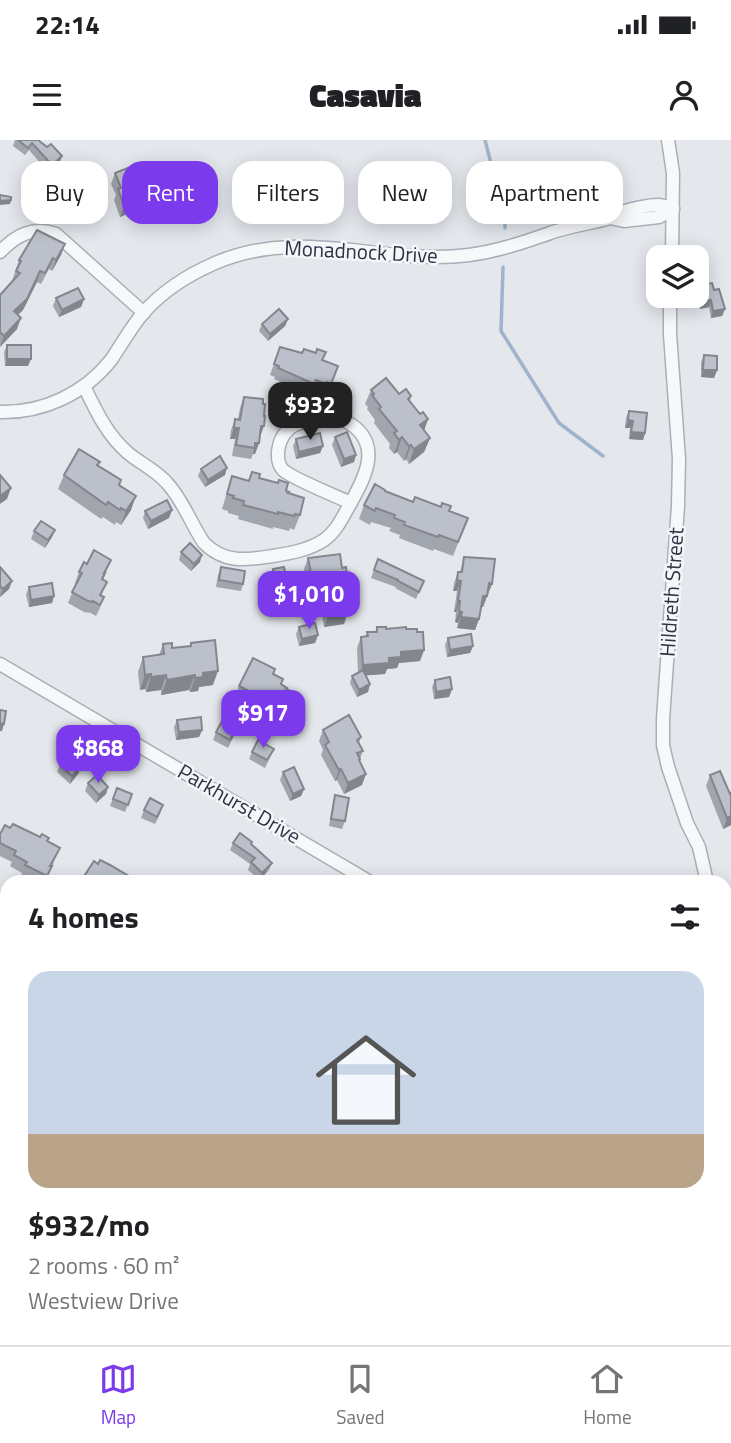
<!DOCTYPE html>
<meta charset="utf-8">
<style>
body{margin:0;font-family:"Titillium Web",sans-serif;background:#f6f6f6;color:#202124;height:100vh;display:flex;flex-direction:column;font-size:26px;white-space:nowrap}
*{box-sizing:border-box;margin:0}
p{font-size:23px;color:#757577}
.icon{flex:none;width:38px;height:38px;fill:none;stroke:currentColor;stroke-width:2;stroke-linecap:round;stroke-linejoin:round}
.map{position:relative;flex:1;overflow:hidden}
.panel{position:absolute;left:0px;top:735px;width:732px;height:471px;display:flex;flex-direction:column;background:#fff;border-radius:21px 21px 0 0;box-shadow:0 4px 18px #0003}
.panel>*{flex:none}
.banner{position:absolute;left:21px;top:21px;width:690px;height:63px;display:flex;gap:14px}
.tools{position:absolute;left:646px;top:105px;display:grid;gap:14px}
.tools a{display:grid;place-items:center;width:63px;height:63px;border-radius:14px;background:#fff;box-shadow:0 4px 18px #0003;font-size:35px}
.price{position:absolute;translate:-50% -60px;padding:0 16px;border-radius:14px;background:#7c3aed;color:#fff;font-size:23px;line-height:46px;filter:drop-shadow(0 2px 4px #0008)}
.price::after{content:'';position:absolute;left:50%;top:42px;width:21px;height:16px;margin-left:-10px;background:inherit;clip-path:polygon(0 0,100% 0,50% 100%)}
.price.current{background:#222;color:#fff}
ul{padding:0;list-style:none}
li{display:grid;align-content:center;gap:14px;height:371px;padding:0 28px}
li+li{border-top:2px solid #e0e0e0}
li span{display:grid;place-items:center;height:217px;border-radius:21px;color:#555}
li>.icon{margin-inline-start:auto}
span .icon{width:126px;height:126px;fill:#fffc;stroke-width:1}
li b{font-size:30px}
h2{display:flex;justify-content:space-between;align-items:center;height:84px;padding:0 28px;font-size:30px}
.chip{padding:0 24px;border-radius:21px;background:#fff;box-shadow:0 4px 18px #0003;font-size:24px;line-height:63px}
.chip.current{background:#7c3aed;color:#fff}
.status{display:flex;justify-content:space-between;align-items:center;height:49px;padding:0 35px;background:#fff;direction:ltr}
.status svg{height:19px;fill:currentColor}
header{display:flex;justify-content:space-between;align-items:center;height:91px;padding:0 28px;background:#fff;font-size:32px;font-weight:800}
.menu{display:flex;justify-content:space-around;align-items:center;height:98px;border-top:2px solid #e0e0e0;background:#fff;font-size:19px;color:#757577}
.menu a{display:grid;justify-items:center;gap:4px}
.menu .current{color:#7c3aed}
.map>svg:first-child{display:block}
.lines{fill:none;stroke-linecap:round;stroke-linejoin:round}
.stream{stroke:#9fb4cc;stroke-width:3.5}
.minor-casing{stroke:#a9aeb7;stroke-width:15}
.minor{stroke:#f7f8fa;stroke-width:12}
.wall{fill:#a1a5ae}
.shaded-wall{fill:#83868d}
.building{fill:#bbc0ca;stroke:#83868d;stroke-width:2}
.labels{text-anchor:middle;stroke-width:5;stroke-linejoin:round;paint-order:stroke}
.street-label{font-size:21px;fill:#2b3445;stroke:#f4f6f9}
</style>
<div class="status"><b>22:14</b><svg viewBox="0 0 49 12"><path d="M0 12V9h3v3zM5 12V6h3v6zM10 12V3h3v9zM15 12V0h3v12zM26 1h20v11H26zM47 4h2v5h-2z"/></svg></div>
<header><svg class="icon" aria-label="menu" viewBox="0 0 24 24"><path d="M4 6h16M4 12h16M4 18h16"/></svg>Casavia<svg class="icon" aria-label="person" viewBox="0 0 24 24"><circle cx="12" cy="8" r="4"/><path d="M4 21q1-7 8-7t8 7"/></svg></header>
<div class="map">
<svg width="731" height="1205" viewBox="0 0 731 1205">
<rect width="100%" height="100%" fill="#e4e7ec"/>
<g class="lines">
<g class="stream">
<polyline points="485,0 505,78 505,88"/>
<polyline points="503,127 501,191 559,283 603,316"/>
<polyline points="0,1073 2,1074 7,1071"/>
<polyline points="163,1199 168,1205"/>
</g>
<g class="minor-casing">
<g id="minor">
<polyline points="668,0 673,33 672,117"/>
<polyline points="610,78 624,81 659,77 673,69"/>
<path d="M0,112C16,95 33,86 56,94L144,173"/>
<polyline points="670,156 670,194 679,319 678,366 663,579 663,605 668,627 687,683 699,707 707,742"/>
<path d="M84,246C96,271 107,295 128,313C141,324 156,330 167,343C183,360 191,384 204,403C225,424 247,420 273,416C291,413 309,410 324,400C336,392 342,378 349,366C363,341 383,307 352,285C341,277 329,276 316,279C306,281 294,283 287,291C278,300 274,320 283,330C293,339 336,356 351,363"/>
<path d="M0,272C43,273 84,254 111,220C122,204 131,187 144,172C163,151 188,135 213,124C300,85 382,126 469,115C500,111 527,101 556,91C573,86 590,83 607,79C612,77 617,74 622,72C630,69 649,65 658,65C663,65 668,67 673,69"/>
<polyline points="0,524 370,742"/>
<polyline points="724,766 731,764"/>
<polyline points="724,1182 731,1202"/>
</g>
</g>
<use href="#minor" class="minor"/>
</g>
<g class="wall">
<polygon points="15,0 38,0 62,16 59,24 49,33 29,10 25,15 13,6"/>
<polygon points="115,33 151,55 147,66 120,77 114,60 116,55 111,44"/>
<polygon points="61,115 52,131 49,129 41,144 37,142 23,170 18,175 17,189 0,207 0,155 12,141 19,120"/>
<polygon points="699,145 714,150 725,169 722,176 711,178 709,167 700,169 697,153"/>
<polygon points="56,158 84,159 81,167 59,177 53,166"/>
<polygon points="288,179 285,186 268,201 259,191 262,184"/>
<polygon points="7,205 28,226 5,226 4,212"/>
<polygon points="280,207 338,226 327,255 323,253 322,255 312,251 310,255 274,239 275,237 270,235"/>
<polygon points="704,215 717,230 714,238 701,237 701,222"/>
<polygon points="371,250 411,256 410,261 420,274 428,279 424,290 430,298 424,312 409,324 406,319 404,321 397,312 394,314 389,308 390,304 374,283 375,280 367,269 368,267 365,264"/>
<polygon points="244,257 263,264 264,286 259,297 259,303 255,314 253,314 251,319 232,316 235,299 230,299 231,290 235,279 238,279 240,268"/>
<polygon points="629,271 645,293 643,300 629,299 630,288 625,288 626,278"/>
<polygon points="335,297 356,315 354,322 341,327 332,305"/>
<polygon points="296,299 323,306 320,313 296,319 293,306"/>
<polygon points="98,326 120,345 131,370 121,385 116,382 115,385 103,377 101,379 58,349 64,335"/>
<polygon points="201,329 225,335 205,347 198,336"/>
<polygon points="252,332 259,338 288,353 300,375 294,390 290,388 289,391 273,387 273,389 238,379 239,376 228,373 228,371 222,369 232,336 248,341"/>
<polygon points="385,351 413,362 449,371 468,378 453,416 434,409 433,411 399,398 400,395 389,391 391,388 371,382 370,385 359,379 364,365"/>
<polygon points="172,370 169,378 148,389 143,378 145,371"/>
<polygon points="55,390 52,397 45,408 31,399 34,391"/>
<polygon points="181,412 200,422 191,431 179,420"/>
<polygon points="464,417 492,444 483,467 481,467 479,479 475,490 457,488 458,483 455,482 456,472 454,472 457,451 453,451 454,443 458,432 460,432"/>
<polygon points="308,418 342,428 347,435 346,439 349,456 348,460 349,467 344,484 324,487 320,464 315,465 313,453 309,454 304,429"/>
<polygon points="378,419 424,441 416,459 395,448 396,447 371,438"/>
<polygon points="111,420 103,440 107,442 101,456 100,468 96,476 89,472 89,473 84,472 68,463 76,443 75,443 79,432 87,424"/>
<polygon points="0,427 12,441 9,449 0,457"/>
<polygon points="221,427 243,444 241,451 216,447 218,435"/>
<polygon points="273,429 287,442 284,449 273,452 270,436"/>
<polygon points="29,447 54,456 52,463 29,467 26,455"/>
<polygon points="299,487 318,495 315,503 299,506 296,494"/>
<polygon points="377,487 406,489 417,492 424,510 420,521 399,523 397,528 387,529 385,534 366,535 370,544 368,552 357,557 350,543 352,536 358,533 357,508 361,497 366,496 367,492 375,492"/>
<polygon points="448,498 473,506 470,513 447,517 445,505"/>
<polygon points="191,503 213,545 199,547 198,551 190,552 189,550 161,555 161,550 146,552 145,549 140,550 138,532 143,517 159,515 163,504 172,508 189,506"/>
<polygon points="273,534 283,539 281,545 286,549 297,567 289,583 283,581 282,583 272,578 272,579 245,567 247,563 235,557 239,546"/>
<polygon points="435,540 452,549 449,557 434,559 432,547"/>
<polygon points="177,580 202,590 199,597 176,600 174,587"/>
<polygon points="323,590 361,597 359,603 363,611 359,621 362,645 344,654 337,640 335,641 321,615 323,610 319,601"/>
<polygon points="216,592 234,596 228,608 213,600"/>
<polygon points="274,609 265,628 249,619 252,612"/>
<polygon points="60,625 81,627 78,634 70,644 57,632"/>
<polygon points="283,632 304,649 301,656 290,661 280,640"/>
<polygon points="710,635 730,654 731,685 723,689 706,646"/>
<polygon points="88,643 108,647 106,654 96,663 85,651"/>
<polygon points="117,648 132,654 125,672 110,666"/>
<polygon points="335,655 345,681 342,689 329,686 333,663"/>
<polygon points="144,670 161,672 155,684 141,678"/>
<polygon points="10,688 48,701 60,708 45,742 33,742 21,736 22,733 10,726 12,722 0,716 0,694"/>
<polygon points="252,702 251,704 272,723 269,730 260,740 248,730 250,724 230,710 233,703"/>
<polygon points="731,1009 731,1032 730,1032 730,1013"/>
</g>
<g class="shaded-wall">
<polygon points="62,16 59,24 49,33 52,25"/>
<polygon points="151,55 147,66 120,77 124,66"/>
<polygon points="11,60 10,64 0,65 0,61"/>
<polygon points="65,104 61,115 52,131 56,120"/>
<polygon points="40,131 37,142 23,170 10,182 14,171"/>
<polygon points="84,159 81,167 59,177 62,170"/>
<polygon points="711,160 709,167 700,169 703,162"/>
<polygon points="725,169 722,176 711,178 713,171"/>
<polygon points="21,178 17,189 0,207 4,196"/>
<polygon points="288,179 285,186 268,201 270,194"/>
<polygon points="7,219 31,219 28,226 5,226"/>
<polygon points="703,230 717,230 714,238 701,237"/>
<polygon points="428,279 423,294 420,285"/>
<polygon points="628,280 633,281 630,288 625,288"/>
<polygon points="261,286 264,286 260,297 257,297"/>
<polygon points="234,288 239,288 235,299 230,299"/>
<polygon points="631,292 645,293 643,300 629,299"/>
<polygon points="402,297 397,312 394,314 399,300"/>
<polygon points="430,298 424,312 409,324 414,309"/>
<polygon points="255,303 259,303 255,314 253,314"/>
<polygon points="411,305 406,319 404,321 409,306"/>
<polygon points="323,306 320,313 296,319 299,312"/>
<polygon points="356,315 354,322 341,327 344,319"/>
<polygon points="227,328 225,335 205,347 208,340"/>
<polygon points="11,348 7,359 0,364 0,356"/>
<polygon points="136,356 131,370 121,385 126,371"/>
<polygon points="172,370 169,378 148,389 151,381"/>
<polygon points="55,390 52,397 45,408 48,400"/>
<polygon points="202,415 200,422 191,431 194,424"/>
<polygon points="457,440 461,441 457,451 453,451"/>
<polygon points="12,441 9,449 0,457 3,449"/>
<polygon points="287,442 284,449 273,452 275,444"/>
<polygon points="317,442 313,453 309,454 313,443"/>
<polygon points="489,443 492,444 488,454 485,454"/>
<polygon points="324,453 320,464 315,465 319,454"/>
<polygon points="54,456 52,463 29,467 31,460"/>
<polygon points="483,456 487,456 483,467 479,467"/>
<polygon points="458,461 460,461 456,472 454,472"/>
<polygon points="347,467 349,467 344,484 324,487 328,476"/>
<polygon points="459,471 462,472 458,483 455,482"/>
<polygon points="461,477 479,479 475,490 457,488"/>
<polygon points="318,495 315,503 299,506 302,499"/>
<polygon points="473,506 470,513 447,517 450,510"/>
<polygon points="424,510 420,521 399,523 397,528 387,529 385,534 359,536 363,525 389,518 401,512"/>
<polygon points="218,531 213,545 199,547 198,551 190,552 195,538 203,533"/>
<polygon points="151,534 145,549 140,550 145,535"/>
<polygon points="166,535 161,550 146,552 151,537"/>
<polygon points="195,535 189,550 161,555 167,540"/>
<polygon points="370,544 368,552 357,557 359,550"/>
<polygon points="452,549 449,557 434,559 436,552"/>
<polygon points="0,583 4,584 2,591 0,591"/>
<polygon points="202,590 199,597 176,600 179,592"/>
<polygon points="81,627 78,634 70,644 72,636"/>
<polygon points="341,629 337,640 335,641 339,630"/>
<polygon points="366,634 362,645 344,654 348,643"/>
<polygon points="108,647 106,654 96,663 99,655"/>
<polygon points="304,649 301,656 290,661 293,654"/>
<polygon points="731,676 731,685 723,689 727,678"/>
<polygon points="268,727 265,734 260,740 262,733"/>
</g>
<g class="building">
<polygon points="18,0 38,0 47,7 51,4 62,16 52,25 32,3 28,8"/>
<polygon points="130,27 131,31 134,30 142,49 147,47 151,55 124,66 118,49 121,48 115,33"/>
<polygon points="0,55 11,57 11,60 0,61"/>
<polygon points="37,90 65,104 56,120 53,118 45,133 40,131 27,159 14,171 21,178 4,196 0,192 0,155 20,133 16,131 21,121 19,120"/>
<polygon points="712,143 714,150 719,149 725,169 713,171 711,160 703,162 699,145"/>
<polygon points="78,148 84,159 62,170 56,158"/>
<polygon points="279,169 288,179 270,194 262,184"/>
<rect x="7" y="205" width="24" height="14"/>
<polygon points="280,207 302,213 304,209 316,213 317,209 326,212 322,220 338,226 331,244 327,242 326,244 316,240 314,244 278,228 279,226 274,224"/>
<polygon points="704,215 717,216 717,230 703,230"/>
<polygon points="386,238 399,254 406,249 411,256 408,259 420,274 423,272 428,279 420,285 430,298 414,309 411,305 409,306 402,297 399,300 394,293 397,291 379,269 381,267 372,255 374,254 371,250"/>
<polygon points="244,257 263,259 263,264 265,264 264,276 265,276 264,286 261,286 259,303 255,303 255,308 236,305 239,288 234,288 235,279 240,280"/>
<polygon points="629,271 647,273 645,293 631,292 633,281 628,280"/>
<polygon points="347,292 356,315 344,319 335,297"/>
<polygon points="320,293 323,306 299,312 296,299"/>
<polygon points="79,309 100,322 97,325 121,340 119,345 136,356 126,371 121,368 120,370 108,362 106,365 64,335"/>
<polygon points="220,316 227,328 208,340 201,329"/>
<polygon points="252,332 260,334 259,338 278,343 279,340 288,343 286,351 289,352 288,353 304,358 300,375 295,374 294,376 278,372 278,374 243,365 244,361 233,358 234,356 227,354 232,336 249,341"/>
<polygon points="0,335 11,348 0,356"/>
<polygon points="375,344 385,350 385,351 413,362 415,357 441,367 442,363 451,366 449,371 468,378 458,402 439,395 438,397 404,385 405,382 394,378 395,375 376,368 375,371 364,365"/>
<polygon points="167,360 172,370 151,381 145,371"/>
<polygon points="41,381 55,390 48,400 34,391"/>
<polygon points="190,403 202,415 194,424 181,412"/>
<polygon points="94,410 111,420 104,433 105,433 102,439 107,442 100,455 104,457 100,465 93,461 93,462 88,461 72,452 82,433 79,432 84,422 87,424"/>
<polygon points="340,414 342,428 346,427 347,435 346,436 349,456 347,456 349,467 347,467 348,473 328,476 324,453 319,454 317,442 313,443 308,418"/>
<polygon points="464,417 495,419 492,444 489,443 487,456 483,456 479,479 461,477 462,472 459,471 460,461 458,461 461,441 457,440 458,432 462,432"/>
<polygon points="378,419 424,441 419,452 398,441 398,440 374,430"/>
<polygon points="0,427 12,441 3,449 0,446"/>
<polygon points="221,427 245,431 243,444 219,440"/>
<polygon points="284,427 287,442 275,444 273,429"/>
<polygon points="52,443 54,456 31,460 29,447"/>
<polygon points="315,483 318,495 302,499 299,487"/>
<polygon points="377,487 386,487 386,489 406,487 406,489 417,489 417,492 423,492 424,510 401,512 401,517 389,518 389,523 363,525 361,497 368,496 367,492 377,492"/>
<polygon points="471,494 473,506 450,510 448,498"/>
<polygon points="215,500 218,531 203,533 203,537 195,538 195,535 167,540 166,535 151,537 151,534 145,535 143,517 164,514 163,504 172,503 172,508 191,506 191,503"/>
<polygon points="253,518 275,529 273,534 283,539 281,544 287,548 286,549 301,556 293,572 287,570 286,572 276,567 276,568 249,556 251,552 239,546"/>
<polygon points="363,530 370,544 359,550 352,536"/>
<polygon points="450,537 452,549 436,552 435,540"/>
<polygon points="0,570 6,571 4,584 0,583"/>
<polygon points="349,575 361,597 357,600 363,611 357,613 360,619 359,620 366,634 348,643 341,629 339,630 325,605 329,602 323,590"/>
<polygon points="201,577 202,590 179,592 177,580"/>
<polygon points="222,581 236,589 230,600 216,592"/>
<polygon points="258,600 274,609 267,620 252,612"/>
<polygon points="69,616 81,627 72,636 60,625"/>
<polygon points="294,627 304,649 293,654 283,632"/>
<polygon points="720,631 730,654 731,653 731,676 727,678 710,635"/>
<polygon points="97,635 108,647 99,655 88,643"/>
<polygon points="117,648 132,654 128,665 113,659"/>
<polygon points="335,655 349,658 345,681 331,679"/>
<polygon points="150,658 163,665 157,677 144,670"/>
<polygon points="13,684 40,697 42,694 49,698 47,701 60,708 50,726 52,726 47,736 25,725 27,722 14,715 16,711 0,703 0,694 5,685 10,688"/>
<polygon points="240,693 252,702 251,704 272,723 262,733 251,722 255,718 233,703"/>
<polygon points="100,720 110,725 139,742 94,742 92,741 90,742 83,738 94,721 98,724"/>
<polygon points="641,1199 652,1199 650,1205 639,1205"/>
</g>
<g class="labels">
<g class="street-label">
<text transform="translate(361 112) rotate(3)" y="7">Monadnock Drive</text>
<text transform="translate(672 452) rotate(-86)" y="7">Hildreth Street</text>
<text transform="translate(239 664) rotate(30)" y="7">Parkhurst Drive</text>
</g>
</g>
</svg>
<div class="tools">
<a><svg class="icon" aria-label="layers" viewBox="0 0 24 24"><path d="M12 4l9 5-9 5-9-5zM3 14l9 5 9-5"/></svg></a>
</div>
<b class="price current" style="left:310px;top:302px">$932</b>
<b class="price" style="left:309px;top:491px">$1,010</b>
<b class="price" style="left:263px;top:610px">$917</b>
<b class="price" style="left:98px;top:645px">$868</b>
<div class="banner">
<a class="chip">Buy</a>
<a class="chip current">Rent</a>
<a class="chip">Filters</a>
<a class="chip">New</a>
<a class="chip">Apartment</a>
</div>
<section class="panel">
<h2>4 homes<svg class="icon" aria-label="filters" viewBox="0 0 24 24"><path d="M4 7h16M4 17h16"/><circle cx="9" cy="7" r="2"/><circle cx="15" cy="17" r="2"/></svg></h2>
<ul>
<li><span style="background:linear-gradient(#c9d6e8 75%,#b9a48a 0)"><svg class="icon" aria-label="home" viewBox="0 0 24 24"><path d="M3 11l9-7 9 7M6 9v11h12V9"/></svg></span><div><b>$932/mo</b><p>2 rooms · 60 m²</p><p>Westview Drive</p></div></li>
</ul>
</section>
</div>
<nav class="menu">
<a class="current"><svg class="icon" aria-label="map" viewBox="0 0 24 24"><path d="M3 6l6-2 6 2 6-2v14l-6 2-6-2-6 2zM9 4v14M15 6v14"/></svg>Map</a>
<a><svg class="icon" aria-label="saved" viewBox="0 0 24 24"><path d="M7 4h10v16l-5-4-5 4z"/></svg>Saved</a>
<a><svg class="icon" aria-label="home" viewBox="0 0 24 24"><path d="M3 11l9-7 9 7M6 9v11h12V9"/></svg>Home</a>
</nav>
